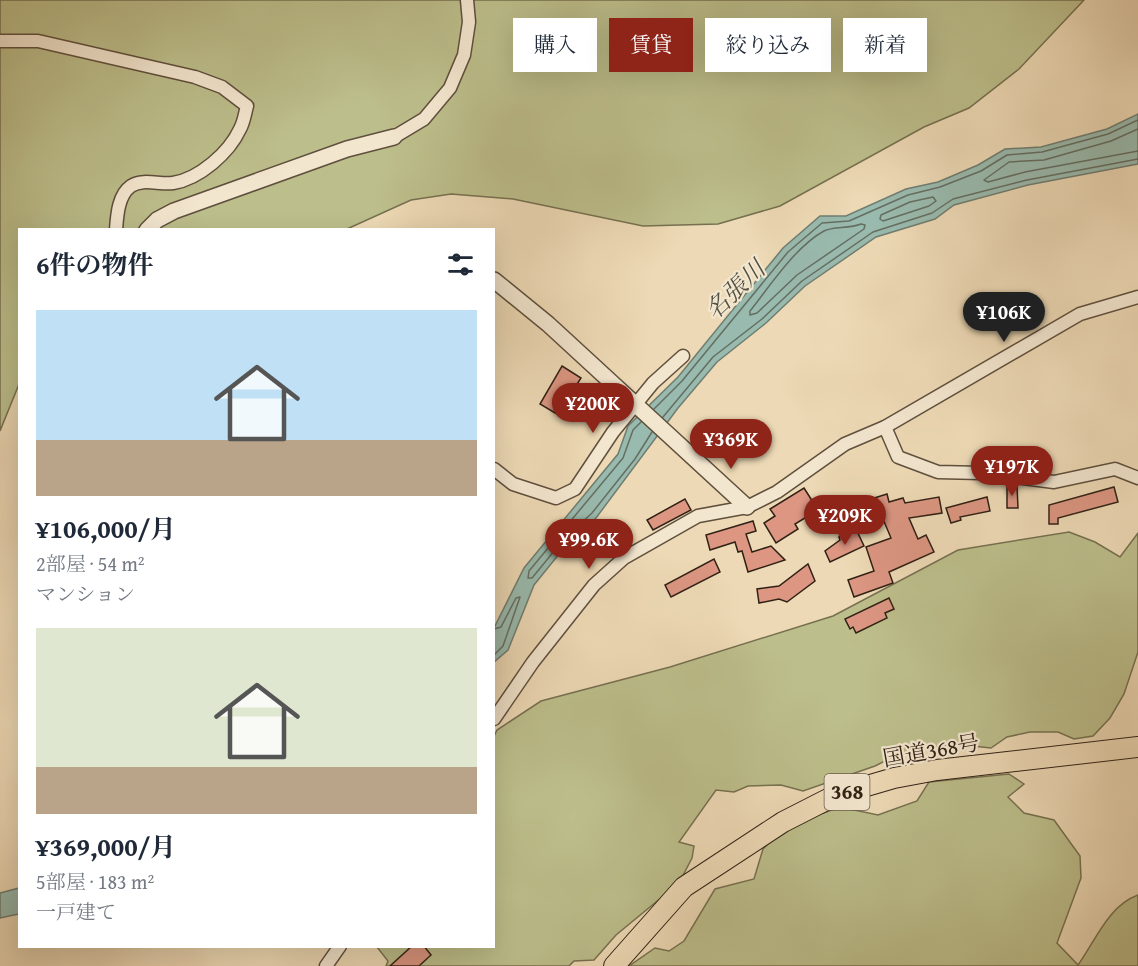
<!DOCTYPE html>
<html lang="ja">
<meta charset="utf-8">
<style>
body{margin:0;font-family:"Gentium Book Plus","Noto Serif JP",serif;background:#f6f6f7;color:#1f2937;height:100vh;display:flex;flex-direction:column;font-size:22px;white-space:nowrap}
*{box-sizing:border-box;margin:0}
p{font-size:20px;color:#747a83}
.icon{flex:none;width:33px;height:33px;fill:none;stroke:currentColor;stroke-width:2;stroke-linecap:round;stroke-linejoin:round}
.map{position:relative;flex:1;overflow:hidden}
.panel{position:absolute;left:18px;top:228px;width:477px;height:720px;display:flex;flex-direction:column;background:#fff;border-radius:0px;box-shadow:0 6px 24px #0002}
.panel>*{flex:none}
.top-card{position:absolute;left:513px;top:18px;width:534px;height:54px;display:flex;gap:12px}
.price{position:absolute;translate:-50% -51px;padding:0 14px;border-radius:21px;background:#8f2418;color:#fff;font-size:20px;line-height:39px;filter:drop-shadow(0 2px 3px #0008)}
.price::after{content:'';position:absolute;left:50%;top:36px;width:18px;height:14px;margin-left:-9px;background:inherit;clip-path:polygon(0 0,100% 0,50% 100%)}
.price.on{background:#222;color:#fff}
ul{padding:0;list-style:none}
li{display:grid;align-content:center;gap:12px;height:318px;padding:0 18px}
li span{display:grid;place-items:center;height:186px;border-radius:0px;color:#555}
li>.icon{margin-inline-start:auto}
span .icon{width:108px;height:108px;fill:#fffc;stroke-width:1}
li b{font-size:26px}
h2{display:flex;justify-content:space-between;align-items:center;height:72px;padding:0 18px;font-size:26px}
.tag{padding:0 21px;border-radius:0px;background:#fff;box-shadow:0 6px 24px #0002;font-size:21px;line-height:54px}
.tag.on{background:#8f2418;color:#fff}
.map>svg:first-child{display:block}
.green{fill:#bcbe8b;stroke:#767050;stroke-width:1.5}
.water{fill:#99baae;stroke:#6f7d71;stroke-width:1.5}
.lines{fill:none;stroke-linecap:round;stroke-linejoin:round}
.shore{stroke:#646e62;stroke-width:1.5}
.building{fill:#dc9682;stroke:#302115;stroke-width:1.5}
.minor-casing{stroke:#5f4f3d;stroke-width:15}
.tertiary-casing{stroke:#5f4f3d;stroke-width:18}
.trunk-casing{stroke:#302115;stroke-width:22}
.minor{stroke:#f3e6cf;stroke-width:12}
.tertiary{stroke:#f3e6cf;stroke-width:15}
.trunk{stroke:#edd9b5;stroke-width:20}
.labels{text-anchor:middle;stroke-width:4.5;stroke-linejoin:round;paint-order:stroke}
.shield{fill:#f3e6cf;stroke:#6a5c4d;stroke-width:1.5}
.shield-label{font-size:21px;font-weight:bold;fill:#302115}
.street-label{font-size:22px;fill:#302115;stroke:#f3e6cf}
.water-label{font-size:24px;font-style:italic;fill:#504f43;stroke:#f3e6cf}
</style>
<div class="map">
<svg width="1138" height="966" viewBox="0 0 1138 966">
<rect width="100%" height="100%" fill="#edd9b5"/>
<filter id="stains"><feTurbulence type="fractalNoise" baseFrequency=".00333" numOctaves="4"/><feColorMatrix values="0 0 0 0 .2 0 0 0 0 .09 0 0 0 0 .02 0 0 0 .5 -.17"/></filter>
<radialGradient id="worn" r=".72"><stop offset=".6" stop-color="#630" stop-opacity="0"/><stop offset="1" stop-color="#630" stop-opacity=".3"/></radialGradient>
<g class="green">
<polygon points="0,0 1084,0 1019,69 969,108 924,127 780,206 718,224 643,226 513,199 451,194 411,200 347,229 20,230 19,384 0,431"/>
<polygon points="1069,532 1095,542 1120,557 1138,533 1138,652 1124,694 1110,718 1093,736 1074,739 1058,732 1030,732 1007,737 991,748 953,744 903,752 875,766 803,791 781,785 748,786 734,792 716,790 679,842 694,846 692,858 679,883 616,935 594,960 574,961 569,966 386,966 388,961 377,947 494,946 494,736 497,730 541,701 670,667 833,616 958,550"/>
<path d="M1009,774L1024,784L1008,797L1024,813L1054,820L1080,856L1081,878L1057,943L1078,965C1096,940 1108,906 1138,895V966H629L655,948L669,951L684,941L715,889L754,879L763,849L785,827L840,807L878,815L917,801L929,782Z"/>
</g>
<g class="water">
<polygon points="1138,114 1138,164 1028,185 954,205 935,219 876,237 805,286 766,323 717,362 678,408 596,518 568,543 534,585 508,650 494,662 494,628 524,568 618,454 628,426 678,377 783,248 820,216 846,216 906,189 938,182 978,165 1005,149 1041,147 1107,129"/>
<polygon points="19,888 19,914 0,918 0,893"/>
</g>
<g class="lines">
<g class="shore">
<polyline points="1138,129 1111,141 1044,160 1009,162 984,180 988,182 1025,172 1138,151"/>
<polygon points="933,197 936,201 929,206 883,221 880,219 881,215 910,202"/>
<path d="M861,224L865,225L864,229L797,275L757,313L750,315V311C770,286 796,246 824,231C833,226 849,229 861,224Z"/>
<polyline points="654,409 682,381 788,252 822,223 849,221 908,195 940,187 981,171 1007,155 1042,152 1108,134 1138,120"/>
<polyline points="663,417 713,357 762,319 802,281 873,232 932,213 953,199 1027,180 1138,159"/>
<polyline points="641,422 633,430 623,458 529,571 528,578 532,578 564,539 592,513 635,459 652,432"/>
<polyline points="494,629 501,627 516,598 520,597 503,646 494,655"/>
</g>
</g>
<g class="building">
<polygon points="562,366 581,378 563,406 565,408 560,416 540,404"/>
<polygon points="1007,486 1017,486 1018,508 1007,508"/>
<polygon points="1114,487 1118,502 1058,518 1058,524 1049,524 1049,505"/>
<polygon points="804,488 818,510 795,524 798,529 776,543 764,523 775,516 770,509"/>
<polygon points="887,494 889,502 903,498 905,503 939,497 942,513 909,518 918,539 926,535 934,552 889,572 893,583 854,597 848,580 874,571 866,547 891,538 880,512 876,514 871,499"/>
<polygon points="987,497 990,511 960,517 961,520 951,523 946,508"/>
<polygon points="685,499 691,510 653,530 647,520"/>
<polygon points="753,521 756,531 746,534 752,552 771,546 785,560 748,572 742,551 738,552 735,542 710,550 706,535"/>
<polygon points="856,529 864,546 830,562 825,551 840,540 839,537"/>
<polygon points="714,559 720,572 671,597 665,585"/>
<polygon points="808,564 815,581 787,602 779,599 759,603 757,589 779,586"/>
<polygon points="889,598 894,609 885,613 887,618 856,633 853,627 850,629 845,619"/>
<polygon points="412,946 424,946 431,955 419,966 390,966"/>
</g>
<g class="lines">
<g class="minor-casing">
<g id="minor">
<path d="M0,41H38L195,77L222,87L247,106C245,113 244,122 240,129C229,153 199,179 173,183C160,185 143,178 131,186C118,195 117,216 116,230"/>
<polyline points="394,137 424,119 450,88 464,55 469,22 467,0"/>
<polyline points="885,427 898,457 938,472 981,473 1054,482 1115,469 1138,478"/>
<polyline points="494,469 513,484 556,498 575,489 613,432 653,383 683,356"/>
<polyline points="494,719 533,662 594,585 624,558 698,516 747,507 777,492 845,444 885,427 1080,314 1138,297"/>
<polyline points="326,966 340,946"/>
</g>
</g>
<g class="tertiary-casing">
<g id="tertiary">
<polyline points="147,230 157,220 174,211 347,149 394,137"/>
<polyline points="494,280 548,324 747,507"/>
</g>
</g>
<g class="trunk-casing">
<polyline id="trunk" points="614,966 684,887 783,822 836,795 894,778 937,770 1138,747"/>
</g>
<use href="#minor" class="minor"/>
<use href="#tertiary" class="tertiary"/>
<use href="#trunk" class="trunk"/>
</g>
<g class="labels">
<rect class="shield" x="824.5" y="774" width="45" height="36" rx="4.5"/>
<g class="shield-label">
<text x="847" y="799">368</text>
</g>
<g class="street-label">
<text transform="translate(931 750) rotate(-10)" y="8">国道368号</text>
</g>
<g class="water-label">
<text transform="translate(735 290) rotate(-44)" y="8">名張川</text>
</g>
</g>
<rect width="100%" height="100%" filter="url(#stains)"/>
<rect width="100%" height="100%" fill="url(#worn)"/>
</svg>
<b class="price on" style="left:1004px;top:343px">¥106K</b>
<b class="price" style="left:593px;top:434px">¥200K</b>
<b class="price" style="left:731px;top:470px">¥369K</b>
<b class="price" style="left:1012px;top:497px">¥197K</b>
<b class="price" style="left:845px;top:546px">¥209K</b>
<b class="price" style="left:589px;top:570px">¥99.6K</b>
<div class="top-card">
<a class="tag">購入</a>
<a class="tag on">賃貸</a>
<a class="tag">絞り込み</a>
<a class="tag">新着</a>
</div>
<section class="panel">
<h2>6件の物件<svg class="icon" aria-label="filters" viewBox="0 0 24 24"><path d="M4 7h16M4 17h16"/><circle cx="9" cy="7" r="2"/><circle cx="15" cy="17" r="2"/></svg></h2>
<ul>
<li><span style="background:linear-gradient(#bfe0f5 70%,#b9a48a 0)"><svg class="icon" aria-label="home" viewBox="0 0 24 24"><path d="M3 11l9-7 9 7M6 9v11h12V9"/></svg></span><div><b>¥106,000/月</b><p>2部屋 · 54 m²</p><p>マンション</p></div></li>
<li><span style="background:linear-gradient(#dfe7d0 75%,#b9a48a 0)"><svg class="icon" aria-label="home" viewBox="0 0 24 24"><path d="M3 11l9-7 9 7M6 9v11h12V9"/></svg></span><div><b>¥369,000/月</b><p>5部屋 · 183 m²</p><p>一戸建て</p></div></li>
</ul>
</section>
</div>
